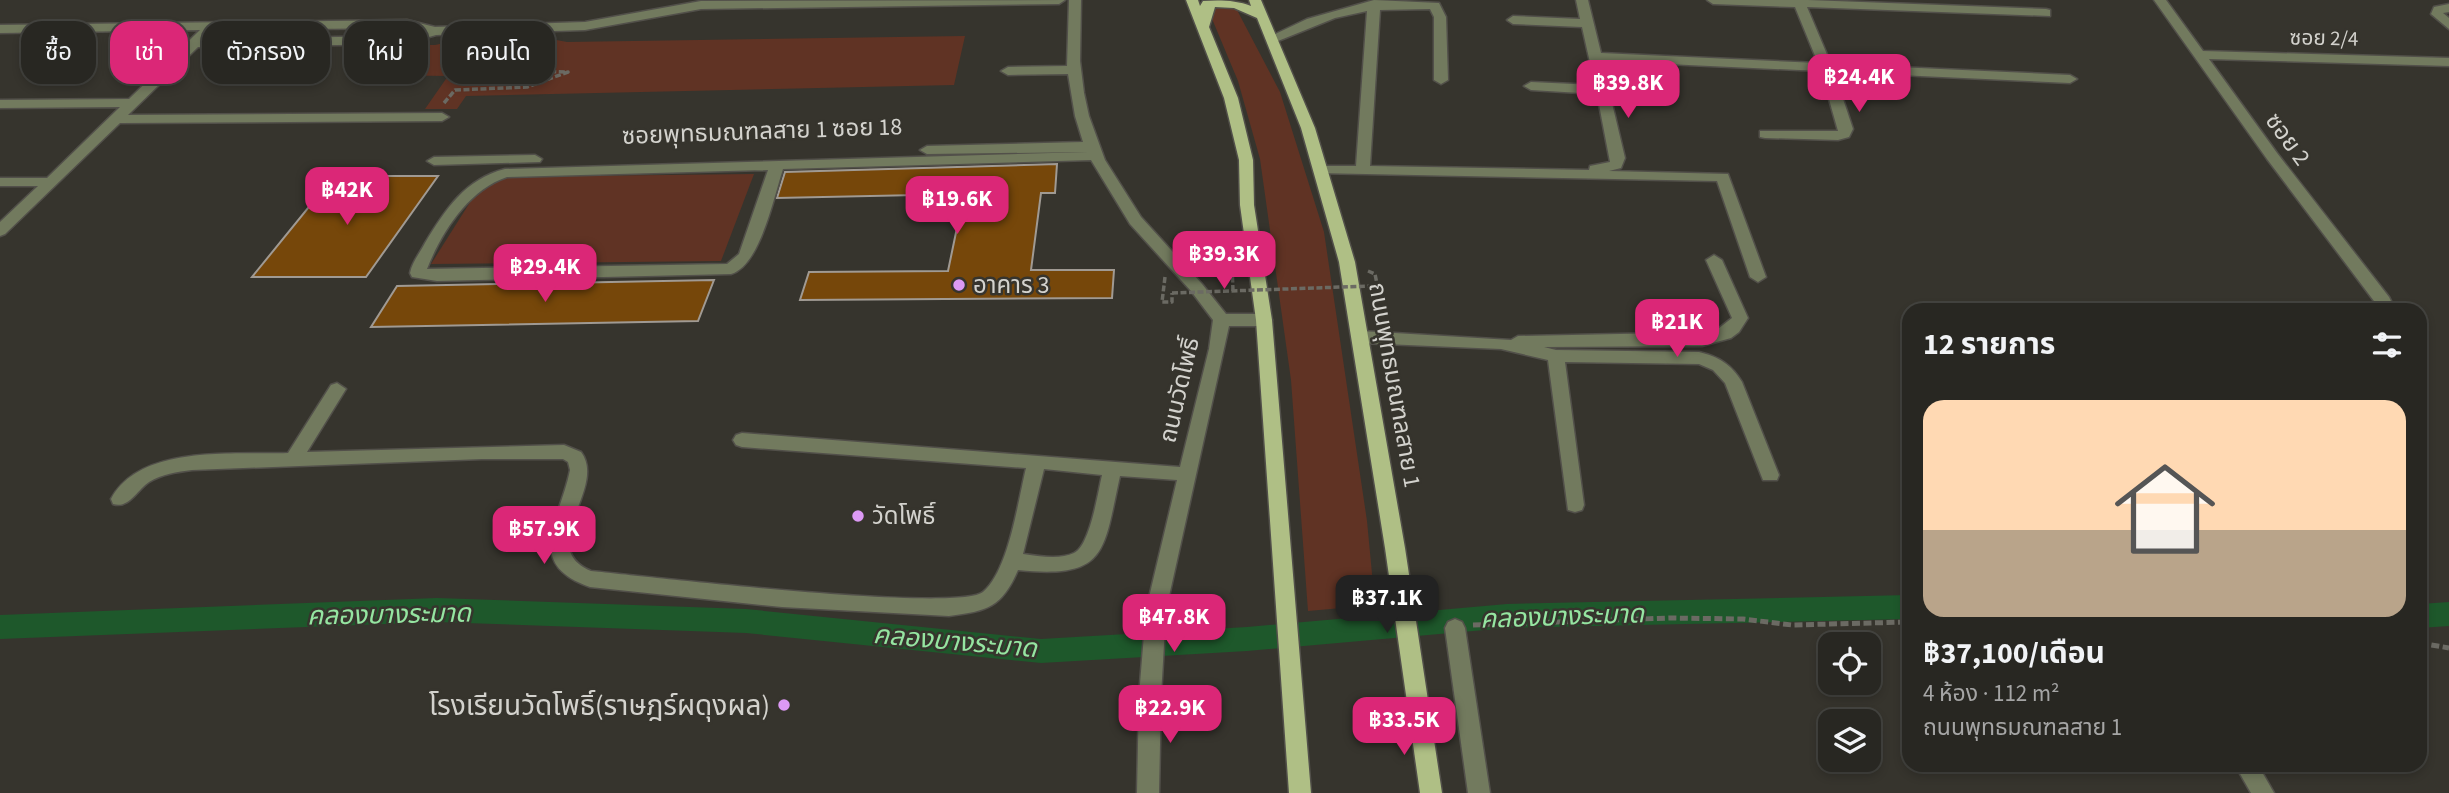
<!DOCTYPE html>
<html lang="th">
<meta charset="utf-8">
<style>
body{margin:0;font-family:"Source Sans 3","Noto Sans Thai",sans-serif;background:#34332f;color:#f1f3f6;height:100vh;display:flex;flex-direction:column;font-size:26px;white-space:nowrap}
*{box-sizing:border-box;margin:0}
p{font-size:23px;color:#a5a5a5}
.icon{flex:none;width:38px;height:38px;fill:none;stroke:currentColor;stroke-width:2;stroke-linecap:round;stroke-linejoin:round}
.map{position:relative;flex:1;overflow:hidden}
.sheet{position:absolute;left:1902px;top:303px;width:525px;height:469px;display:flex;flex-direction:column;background:#282722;border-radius:21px;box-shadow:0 4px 10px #0003,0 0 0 2px #444440}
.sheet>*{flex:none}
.guide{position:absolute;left:21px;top:21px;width:665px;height:63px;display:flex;gap:14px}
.buttons{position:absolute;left:1818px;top:632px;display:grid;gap:14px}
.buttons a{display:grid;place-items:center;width:63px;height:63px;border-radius:14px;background:#282722;box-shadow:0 4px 10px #0003,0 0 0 2px #444440;font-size:35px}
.price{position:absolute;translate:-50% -60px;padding:0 16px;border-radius:14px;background:#db2777;color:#fff;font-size:23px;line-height:46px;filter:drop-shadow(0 2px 4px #0008)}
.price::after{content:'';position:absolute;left:50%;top:42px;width:21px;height:16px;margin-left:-10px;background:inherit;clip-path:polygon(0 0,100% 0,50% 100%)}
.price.current{background:#222;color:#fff}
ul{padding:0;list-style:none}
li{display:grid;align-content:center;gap:14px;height:371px;padding:0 21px}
li span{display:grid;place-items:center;height:217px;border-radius:21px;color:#555}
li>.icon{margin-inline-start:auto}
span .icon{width:126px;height:126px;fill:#fffc;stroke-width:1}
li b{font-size:30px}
h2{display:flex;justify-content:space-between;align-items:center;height:84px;padding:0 21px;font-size:30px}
.tag{padding:0 24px;border-radius:21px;background:#282722;box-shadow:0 4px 10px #0003,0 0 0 2px #444440;font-size:24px;line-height:63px}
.tag.current{background:#db2777;color:#fff}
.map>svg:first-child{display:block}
.green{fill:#603324}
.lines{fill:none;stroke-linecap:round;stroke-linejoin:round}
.canal{fill:#1e582b;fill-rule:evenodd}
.building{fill:#76470a;stroke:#a09a93;stroke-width:2}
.minor-casing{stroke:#52504a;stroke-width:3}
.major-casing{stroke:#52504a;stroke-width:3}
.path-far1{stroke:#6b6a63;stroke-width:3.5;stroke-dasharray:6 2.5;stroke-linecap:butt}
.path{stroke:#6b6a63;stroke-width:5;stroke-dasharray:8 3.5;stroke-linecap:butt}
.minor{fill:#727a5e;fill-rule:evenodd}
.major{fill:#afbf85;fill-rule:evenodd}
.path-bridge{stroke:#6b6a63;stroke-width:3.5;stroke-dasharray:6 2.5;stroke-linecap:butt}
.poi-dot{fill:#dc99f4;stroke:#36342d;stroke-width:2.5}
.labels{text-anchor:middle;stroke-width:5;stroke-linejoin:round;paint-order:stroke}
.far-street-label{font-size:21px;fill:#d3d2cd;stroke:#36342d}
.street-label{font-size:24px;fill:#d3d2cd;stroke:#36342d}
.poi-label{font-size:24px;fill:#d3d2cd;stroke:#36342d;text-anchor:start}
.water-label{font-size:26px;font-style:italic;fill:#95e5a1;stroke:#36342d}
.near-poi-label{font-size:28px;fill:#d3d2cd;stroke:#36342d;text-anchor:end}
</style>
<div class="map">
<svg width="2449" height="793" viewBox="0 0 2449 793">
<rect width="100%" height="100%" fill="#36342d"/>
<g class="green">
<polygon points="1217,6 1231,7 1237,10 1280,92 1324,232 1367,521 1375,605 1308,611 1291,380 1260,159 1238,81 1210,14 1211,8"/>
<polygon points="965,36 954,85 466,96 457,109 425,109 448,76 374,75 398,45 435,45 467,38 540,37 567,42"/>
<polygon points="754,174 721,261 431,264 486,177"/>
</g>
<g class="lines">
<g class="canal">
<polygon points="1909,595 1909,619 1507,628 1247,651 1041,663 746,633 437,622 0,639 0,615 437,598 746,609 1041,639 1247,627 1507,604"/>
<polygon points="2449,602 2449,626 2420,628 2420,604"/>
</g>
</g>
<g class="building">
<polygon points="1057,164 1055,193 1041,193 1031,270 1114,270 1112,298 800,300 809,272 948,271 964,194 777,198 785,172"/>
<polygon points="334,176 438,176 366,277 252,277"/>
<polygon points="714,280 698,321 371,327 397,286"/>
</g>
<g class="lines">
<g class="minor-casing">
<g id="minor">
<path d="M1065,0L1059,4L701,9L585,30L436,35L405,44L198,47L128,115L442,113L449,117L442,121L120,123L5,234L0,236V222L38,186H0V178H47L120,107L0,108V100L129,99L200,30L0,33V25L407,20L435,27L585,22L701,1ZM407,28L421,31L404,36L206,39L215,30Z"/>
<path d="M1069,0H1081L1080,61L1084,93L1089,116L1105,160L1141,217L1202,284L1226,314H1264L1272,320L1264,326H1229L1166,610L1161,696L1159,793H1137L1139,696L1146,610L1177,480L1120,476C1103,552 1108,579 1018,570C1002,607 988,611 949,616L782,607L590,587C522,564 561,518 570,470L568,462L563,459H482L192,470C177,472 162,474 149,482C137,490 129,509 113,504L111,499C140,444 235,455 288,453L331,385L337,383L346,389L307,452L564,445L581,452C608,488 534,547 591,571C643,576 957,613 983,592C1009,570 1018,501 1026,468L742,447L736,445L733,440L736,435L742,433L1180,467L1209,349L1213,320L1191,291L1130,224L1091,160L783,169C774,196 760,266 731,274L437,281L412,277L410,273C412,262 420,253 425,243C445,210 465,179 505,169L1088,152L927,154L920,150L927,146L1083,142L1075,116L1068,74L1008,75L1001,71L1008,67L1067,66ZM768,170L739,254L727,264L427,269C441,233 468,190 507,177ZM1044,469L1102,475C1098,492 1090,546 1074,553C1060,560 1038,556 1023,554Z"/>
<polygon points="1374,0 1439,3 1446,17 1448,80 1441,84 1434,80 1434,17 1430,9 1380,10 1370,166 1589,170 1590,166 1610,162 1597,94 1531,90 1524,86 1531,82 1595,85 1582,27 1513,24 1507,20 1513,16 1580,19 1576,0 1588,0 1601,53 1818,63 1795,7 1713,4 1707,0 1808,0 2046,9 2050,10 2050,16 1807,7 1831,64 2070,75 2077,79 2070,83 1834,72 1853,129 1849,137 1838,140 1765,138 1760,137 1760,131 1838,131 1821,71 1602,61 1625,158 1621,168 1609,171 1728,174 1766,277 1758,282 1750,277 1717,181 1316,173 1314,170 1316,167 1321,166 1356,166 1367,11 1335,18 1278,41 1268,41 1267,38 1307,19"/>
<polygon points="2154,0 2166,0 2203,51 2449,58 2449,66 2209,59 2277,153 2389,297 2391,301 2389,305 2377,305 2267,159"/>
<polygon points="2449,4 2449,12 2443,13 2449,18 2449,29 2431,14 2434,7"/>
<polygon points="535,155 542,159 540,162 434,165 427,161 434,157"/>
<path d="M1714,255L1722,260L1748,318L1739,332L1731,338L1702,346L1544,347L1556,350L1699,352C1719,357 1731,364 1742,382L1779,475L1777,480H1763L1761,475L1725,383L1713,370L1699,364L1565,362L1584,505L1582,510L1575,512L1568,510L1548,360L1501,349L1361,343L1353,337L1361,331L1511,340L1518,336L1714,332L1732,318L1706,260Z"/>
<polygon points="1455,619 1462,622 1465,628 1490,793 1468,793 1445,628 1448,622"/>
<polygon points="2235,765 2258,765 2274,793 2251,793"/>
</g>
</g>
<g class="major-casing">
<path id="major" d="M1186,0H1198L1200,6L1203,1C1219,0 1236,0 1251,6L1249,0H1261L1315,128L1355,262L1405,548L1442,793H1420L1385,548L1339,262L1301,128L1257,18L1234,8L1215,7L1209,27L1238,98L1253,160L1254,205L1272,320L1311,793H1289L1256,320L1240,205L1239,160L1224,98Z"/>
</g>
<g class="path-far1">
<polyline points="444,103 455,90 527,87 568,72 534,71 552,43"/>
<polyline points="1368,271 1375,274 1379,294 1372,294"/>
<polyline points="1165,277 1162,302 1172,302 1172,293"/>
<polyline points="1233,291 1232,265 1237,265"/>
</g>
<g class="path">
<polyline points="1473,625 1670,618 1743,619 1792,625 1909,622"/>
<polyline points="2420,643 2449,648"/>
</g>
<use href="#minor" class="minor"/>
<use href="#major" class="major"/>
<polyline class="path-bridge" points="1172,293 1371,286"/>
</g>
<g class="poi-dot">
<circle cx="959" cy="285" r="7"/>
<circle cx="858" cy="516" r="7"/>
<circle cx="784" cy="705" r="7"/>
</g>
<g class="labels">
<g class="far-street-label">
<text transform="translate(2324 38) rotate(1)" y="7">ซอย 2/4</text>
</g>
<g class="street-label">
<text transform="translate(762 131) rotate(-2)" y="8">ซอยพุทธมณฑลสาย 1 ซอย 18</text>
<text transform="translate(2288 139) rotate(54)" y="8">ซอย 2</text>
<text transform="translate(1395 385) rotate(80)" y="8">ถนนพุทธมณฑลสาย 1</text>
<text transform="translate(1179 390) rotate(-77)" y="8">ถนนวัดโพธิ์</text>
</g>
<g class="poi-label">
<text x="973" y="293">อาคาร 3</text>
<text x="872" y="524">วัดโพธิ์</text>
</g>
<g class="water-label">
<text transform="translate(389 614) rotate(-1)" y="9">คลองบางระมาด</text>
<text transform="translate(1562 616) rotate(-2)" y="9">คลองบางระมาด</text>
<text transform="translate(955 641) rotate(5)" y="9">คลองบางระมาด</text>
</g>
<g class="near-poi-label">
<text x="770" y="715">โรงเรียนวัดโพธิ์(ราษฎร์ผดุงผล)</text>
</g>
</g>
</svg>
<div class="buttons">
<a><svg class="icon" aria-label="locate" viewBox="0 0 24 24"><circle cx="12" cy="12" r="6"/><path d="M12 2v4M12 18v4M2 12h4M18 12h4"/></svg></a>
<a><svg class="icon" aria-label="layers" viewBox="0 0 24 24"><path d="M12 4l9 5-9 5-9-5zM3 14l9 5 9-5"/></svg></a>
</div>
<b class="price" style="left:1859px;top:114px">฿24.4K</b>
<b class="price" style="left:1628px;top:120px">฿39.8K</b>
<b class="price" style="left:347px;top:227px">฿42K</b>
<b class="price" style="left:957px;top:236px">฿19.6K</b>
<b class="price" style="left:1224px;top:291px">฿39.3K</b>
<b class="price" style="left:545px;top:304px">฿29.4K</b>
<b class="price" style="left:1677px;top:359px">฿21K</b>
<b class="price" style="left:544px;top:566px">฿57.9K</b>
<b class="price current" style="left:1387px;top:635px">฿37.1K</b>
<b class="price" style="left:1174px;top:654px">฿47.8K</b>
<b class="price" style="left:1170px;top:745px">฿22.9K</b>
<b class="price" style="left:1404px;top:757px">฿33.5K</b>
<div class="guide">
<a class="tag">ซื้อ</a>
<a class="tag current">เช่า</a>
<a class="tag">ตัวกรอง</a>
<a class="tag">ใหม่</a>
<a class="tag">คอนโด</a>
</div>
<section class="sheet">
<h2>12 รายการ<svg class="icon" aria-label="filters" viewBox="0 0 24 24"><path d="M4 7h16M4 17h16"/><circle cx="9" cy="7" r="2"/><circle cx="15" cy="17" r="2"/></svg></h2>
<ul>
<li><span style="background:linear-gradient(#ffd9b3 60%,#b9a48a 0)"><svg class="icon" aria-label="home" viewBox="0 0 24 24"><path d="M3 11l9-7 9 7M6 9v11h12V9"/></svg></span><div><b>฿37,100/เดือน</b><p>4 ห้อง · 112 m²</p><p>ถนนพุทธมณฑลสาย 1</p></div></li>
</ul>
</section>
</div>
